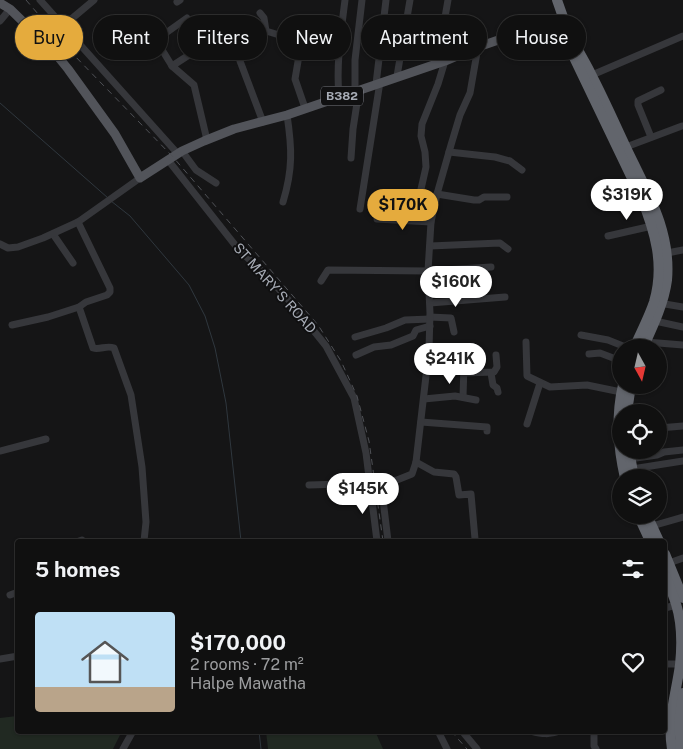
<!DOCTYPE html>
<meta charset="utf-8">
<style>
body{margin:0;font-family:"Public Sans",sans-serif;background:#1e1e1e;color:#f1f3f6;height:100vh;display:flex;flex-direction:column;font-size:19px;white-space:nowrap}
*{box-sizing:border-box;margin:0}
p{font-size:16px;color:#9c9d9f}
.icon{flex:none;width:28px;height:28px;fill:none;stroke:currentColor;stroke-width:2;stroke-linecap:round;stroke-linejoin:round}
.map{position:relative;flex:1;overflow:hidden}
.drawer{position:absolute;left:15px;top:539px;width:652px;height:195px;display:flex;flex-direction:column;background:#101010;border-radius:5px;box-shadow:0 1px 4px #0004,0 0 0 1px #303030}
.drawer>*{flex:none}
.hud{position:absolute;left:15px;top:15px;width:654px;height:45px;display:flex;gap:10px}
.needle{width:32px;rotate:172deg}
.fabs{position:absolute;left:612px;top:339px;display:grid;gap:10px}
.fabs a{display:grid;place-items:center;width:55px;height:55px;border-radius:50%;background:#101010;box-shadow:0 1px 4px #0004,0 0 0 1px #303030;font-size:25px}
.price{position:absolute;translate:-50% -42px;padding:0 11px;border-radius:18px;background:#fff;color:#222;font-size:16px;line-height:32px;filter:drop-shadow(0 1px 2px #0008)}
.price::after{content:'';position:absolute;left:50%;top:30px;width:15px;height:11px;margin-left:-8px;background:inherit;clip-path:polygon(0 0,100% 0,50% 100%)}
.price.selected{background:#e5ab3d;color:#111}
ul{padding:0;list-style:none}
li{display:flex;align-items:center;gap:15px;height:125px;padding:0 20px}
li span{display:grid;place-items:center;flex:none;width:140px;height:100px;border-radius:5px;color:#555}
li>.icon{margin-inline-start:auto}
span .icon{width:60px;height:60px;fill:#fffc;stroke-width:1}
li b{font-size:21px}
h2{display:flex;justify-content:space-between;align-items:center;height:60px;padding:0 20px;font-size:21px}
.chip{padding:0 18px;border-radius:22px;background:#101010;box-shadow:0 1px 4px #0004,0 0 0 1px #303030;font-size:18px;line-height:45px}
.chip.selected{background:#e5ab3d;color:#111}
.map>svg:first-child{display:block}
.green{fill:#212922}
.lines{fill:none;stroke-linecap:round;stroke-linejoin:round}
.stream{stroke:#2f373e;stroke-width:1}
.minor{stroke:#36373b;stroke-width:7}
.major{stroke:#52545a;stroke-width:9}
.highway{stroke:#62656c;stroke-width:10}
.rail{stroke:#4f5156;stroke-width:1;stroke-dasharray:6 5;stroke-linecap:butt}
.labels{text-anchor:middle;stroke-width:4;stroke-linejoin:round;paint-order:stroke}
.shield{fill:#101011;stroke:#7a7d84;stroke-width:1}
.shield-label{font-size:12px;font-weight:bold;fill:#a7acb6}
.street-label{font-size:14px;fill:#a7acb6;stroke:#101011}
</style>
<div class="map">
<svg width="683" height="749" viewBox="0 0 683 749">
<rect width="100%" height="100%" fill="#151516"/>
<g class="green">
<polygon points="17,716 18,731 122,731 113,749 0,749 0,718"/>
<polygon points="266,731 375,731 383,749 268,749"/>
</g>
<g class="lines">
<g class="stream">
<polyline points="0,103 108,198"/>
<polyline points="111,201 130,216 189,285 205,316 215,348 226,403 241,541"/>
<polyline points="259,731 261,749"/>
</g>
<g class="minor">
<polyline points="40,0 178,154"/>
<polyline points="177,2 180,0"/>
<polyline points="260,13 264,18 266,31 299,41 301,44 295,79 305,108"/>
<polyline points="0,21 10,9"/>
<polyline points="241,22 266,31"/>
<polyline points="63,26 94,0"/>
<polyline points="153,35 172,66"/>
<polyline points="156,40 187,18"/>
<polyline points="240,61 263,122"/>
<polyline points="437,63 448,0"/>
<polyline points="592,75 683,36"/>
<polyline points="397,76 410,0"/>
<polyline points="376,84 386,0"/>
<polyline points="355,91 355,60 362,0"/>
<path d="M339,97C336,64 341,32 345,0"/>
<polyline points="651,137 638,105 638,101 661,90"/>
<polyline points="207,140 194,85 172,66 220,35"/>
<polyline points="626,147 682,126"/>
<polyline points="182,151 196,170 216,183"/>
<polyline points="449,152 495,157 510,161 522,170"/>
<polyline points="351,158 353,129 359,90"/>
<polyline points="168,160 239,250 267,276 293,305 326,346 354,398 366,453 377,541"/>
<polyline points="437,194 474,200 479,200 484,197 507,197"/>
<path d="M283,202C293,169 292,148 287,115"/>
<polyline points="360,209 380,82"/>
<polyline points="377,219 431,222"/>
<polyline points="414,220 426,167 425,152 421,136 422,124 438,84 445,61"/>
<polyline points="53,234 73,263"/>
<polyline points="608,236 652,226"/>
<polyline points="0,244 8,248 18,247 43,238 78,222 140,178"/>
<polyline points="430,246 500,243 508,249"/>
<polyline points="667,253 683,250"/>
<polyline points="321,281 328,270 428,271 491,267"/>
<polyline points="430,303 505,297"/>
<polyline points="659,303 683,307"/>
<path d="M79,307L93,348C100,350 107,345 114,348L131,395L142,467L146,522L144,541"/>
<polyline points="430,317 451,318 454,332"/>
<polyline points="655,321 683,327"/>
<polyline points="12,325 48,317 79,307 86,302 107,295 110,292 110,288 78,222"/>
<polyline points="581,335 608,340 628,348"/>
<polyline points="355,337 386,328 405,320 430,319"/>
<polyline points="526,342 527,376 550,387 587,385 621,392"/>
<polyline points="646,342 683,345"/>
<polyline points="589,354 600,353 621,361"/>
<polyline points="356,355 374,347 391,345 413,336 416,330 430,326"/>
<polyline points="464,373 494,372 497,367 496,355"/>
<polyline points="491,373 493,385 497,388 498,392"/>
<polyline points="463,397 464,365"/>
<polyline points="424,399 455,396 476,400"/>
<polyline points="421,422 487,427 487,431"/>
<polyline points="527,424 540,383"/>
<polyline points="659,428 683,426"/>
<polyline points="0,451 46,439"/>
<polyline points="629,459 657,455 664,452 683,450"/>
<polyline points="416,462 434,472 454,474 456,477 459,495 471,494 475,539"/>
<polyline points="632,469 683,461"/>
<polyline points="309,485 343,484 369,479"/>
<polyline points="652,526 683,517"/>
<polyline points="79,541 82,540 83,541"/>
<polyline points="388,541 381,483 397,480 412,474 416,462 429,350 430,313 428,271 431,222 437,194 451,145 460,115 470,93 478,47"/>
<polyline points="669,563 683,558"/>
<polyline points="10,595 18,592"/>
<polyline points="665,608 676,605"/>
<polyline points="0,659 18,656"/>
<polyline points="665,664 680,664"/>
<polyline points="438,731 447,749"/>
<polyline points="462,731 477,749"/>
<path d="M531,731C542,734 549,735 560,731"/>
<polyline points="594,731 594,746 596,749"/>
<polyline points="123,749 133,731"/>
</g>
<polyline class="major" points="0,3 10,9 55,53 68,69 115,134 140,178 182,151 204,141 234,129 287,115 445,61 478,47 528,30 563,17"/>
<g class="highway">
<path d="M557,0C562,15 568,31 576,46C581,56 587,65 592,76C606,103 618,131 631,158C650,197 671,234 667,280C664,303 653,326 643,348"/>
<path d="M570,49L641,197C655,231 665,265 654,302C649,317 641,332 634,348"/>
<path d="M623,385C616,415 618,448 625,478"/>
<polyline points="627,412 631,385"/>
<polyline points="629,450 634,478"/>
<polyline points="638,515 650,541"/>
<polyline points="647,515 659,541"/>
<polyline points="665,554 683,598"/>
<path d="M665,575C669,585 673,594 676,604C682,623 682,646 680,665C676,695 667,718 672,749"/>
<polyline points="681,749 679,721 683,693"/>
</g>
<g class="rail">
<polyline points="26,0 70,51 173,157 318,325 341,361 357,396 369,441 383,541"/>
<polyline points="451,731 467,749"/>
</g>
</g>
<g class="labels">
<rect class="shield" x="321" y="86.5" width="42" height="19" rx="4"/>
<g class="shield-label">
<text x="342" y="100">B382</text>
</g>
<g class="street-label">
<text transform="translate(275 288) rotate(48)" y="5">ST MARY'S ROAD</text>
</g>
</g>
</svg>
<div class="fabs">
<a><svg class="needle" viewBox="-14 -14 28 28"><path d="M0-13l5 13h-10z" fill="#e53935"/><path d="M0 13l5-13h-10z" fill="#9c9d9f"/></svg></a>
<a><svg class="icon" aria-label="locate" viewBox="0 0 24 24"><circle cx="12" cy="12" r="6"/><path d="M12 2v4M12 18v4M2 12h4M18 12h4"/></svg></a>
<a><svg class="icon" aria-label="layers" viewBox="0 0 24 24"><path d="M12 4l9 5-9 5-9-5zM3 14l9 5 9-5"/></svg></a>
</div>
<b class="price" style="left:627px;top:221px">$319K</b>
<b class="price selected" style="left:403px;top:231px">$170K</b>
<b class="price" style="left:456px;top:308px">$160K</b>
<b class="price" style="left:450px;top:385px">$241K</b>
<b class="price" style="left:363px;top:515px">$145K</b>
<div class="hud">
<a class="chip selected">Buy</a>
<a class="chip">Rent</a>
<a class="chip">Filters</a>
<a class="chip">New</a>
<a class="chip">Apartment</a>
<a class="chip">House</a>
</div>
<section class="drawer">
<h2>5 homes<svg class="icon" aria-label="filters" viewBox="0 0 24 24"><path d="M4 7h16M4 17h16"/><circle cx="9" cy="7" r="2"/><circle cx="15" cy="17" r="2"/></svg></h2>
<ul>
<li><span style="background:linear-gradient(#bfe0f5 75%,#b9a48a 0)"><svg class="icon" aria-label="home" viewBox="0 0 24 24"><path d="M3 11l9-7 9 7M6 9v11h12V9"/></svg></span><div><b>$170,000</b><p>2 rooms · 72 m²</p><p>Halpe Mawatha</p></div><svg class="icon" aria-label="heart" viewBox="0 0 24 24"><path d="M12 20l-8-8c-3-5 5-10 8-4 3-6 11-1 8 4z"/></svg></li>
</ul>
</section>
</div>
